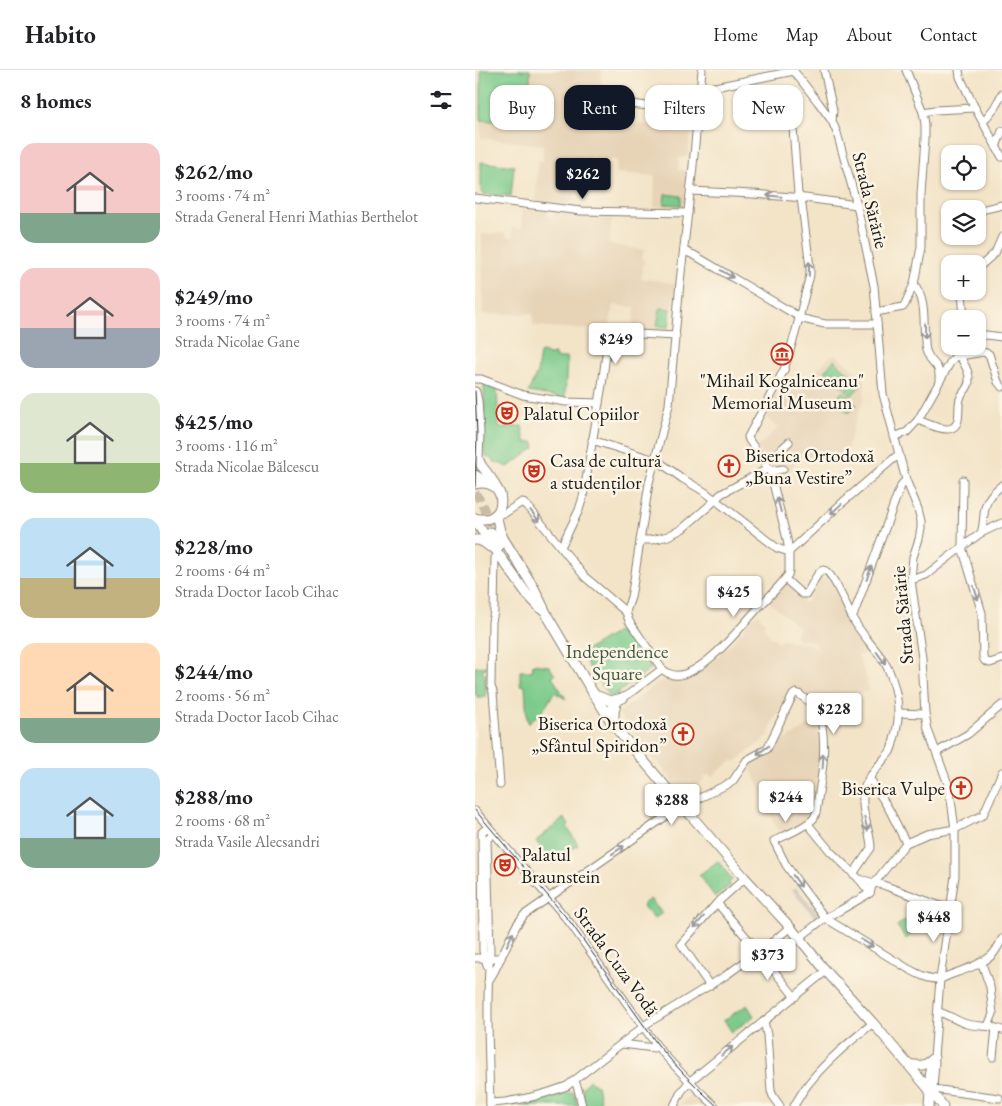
<!DOCTYPE html>
<meta charset="utf-8">
<style>
body{margin:0;font-family:"EB Garamond",serif;background:#f6f6f6;color:#202124;height:100vh;display:flex;flex-direction:column;font-size:19px;white-space:nowrap}
*{box-sizing:border-box;margin:0}
p{font-size:16px;color:#757577}
.icon{flex:none;width:28px;height:28px;fill:none;stroke:currentColor;stroke-width:2;stroke-linecap:round;stroke-linejoin:round}
.map{position:relative;flex:1;overflow:hidden}
.panel{display:flex;flex-direction:column;background:#fff;width:475px}
.panel>*{flex:none}
.top-card{position:absolute;left:15px;top:15px;width:436px;height:45px;display:flex;gap:10px}
.tools{position:absolute;left:466px;top:75px;display:grid;gap:10px}
.tools a{display:grid;place-items:center;width:45px;height:45px;border-radius:10px;background:#fff;box-shadow:0 1px 4px #0004;font-size:25px}
.price{position:absolute;translate:-50% -42px;padding:0 11px;border-radius:5px;background:#fff;color:#222;font-size:16px;line-height:32px;filter:drop-shadow(0 1px 2px #0008)}
.price::after{content:'';position:absolute;left:50%;top:30px;width:15px;height:11px;margin-left:-8px;background:inherit;clip-path:polygon(0 0,100% 0,50% 100%)}
.price.on{background:#111827;color:#fff}
ul{padding:0;list-style:none}
li{display:flex;align-items:center;gap:15px;height:125px;padding:0 20px}
li span{display:grid;place-items:center;flex:none;width:140px;height:100px;border-radius:15px;color:#555}
li>.icon{margin-inline-start:auto}
span .icon{width:60px;height:60px;fill:#fffc;stroke-width:1}
li b{font-size:21px}
h2{display:flex;justify-content:space-between;align-items:center;height:60px;padding:0 20px;font-size:21px}
.chip{padding:0 18px;border-radius:15px;background:#fff;box-shadow:0 1px 4px #0004;font-size:18px;line-height:45px}
.chip.on{background:#111827;color:#fff}
header{display:flex;align-items:center;gap:30px;box-sizing:border-box;height:70px;padding:0 25px;background:#fff;border-bottom:1px solid #e0e0e0}
header strong{font-size:24px}
nav{display:flex;gap:28px;margin-inline-start:auto;font-size:18px}
main{display:flex;flex:1;min-height:0}
.map>svg:first-child{display:block}
.built{fill:#e7d4b7}
.industrial{fill:#cbc3b8}
.green{fill:#7bcb8b;stroke:#4c7454}
.lines{fill:none;stroke-linecap:round;stroke-linejoin:round}
.major-tunnel{stroke:#c8bca6;stroke-width:9;stroke-dasharray:9 4.5;stroke-linecap:butt}
.minor-casing{stroke:#888072;stroke-width:9}
.major-casing{stroke:#888072;stroke-width:11}
.minor{stroke:#fff;stroke-width:7}
.major{stroke:#fff;stroke-width:9}
.tram{stroke:#1c1c1c;stroke-width:1}
.oneway{stroke:#999}
.labels{text-anchor:middle;stroke-width:5;stroke-linejoin:round;paint-order:stroke}
.street-label{font-size:19px;fill:#1c1c1c;stroke:#fcf5e5}
.poi-label{font-size:19px;fill:#1c1c1c;stroke:#fcf5e5;text-anchor:start}
.park-label{font-size:19px;fill:#3d5943;stroke:#fcf5e5}
</style>
<header>
<strong>Habito</strong>
<nav><a>Home</a><a>Map</a><a>About</a><a>Contact</a></nav>
</header>
<main>
<section class="panel">
<h2>8 homes<svg class="icon" aria-label="filters" viewBox="0 0 24 24"><path d="M4 7h16M4 17h16"/><circle cx="9" cy="7" r="2"/><circle cx="15" cy="17" r="2"/></svg></h2>
<ul>
<li><span style="background:linear-gradient(#f6c9c9 70%,#7fa58c 0)"><svg class="icon" aria-label="home" viewBox="0 0 24 24"><path d="M3 11l9-7 9 7M6 9v11h12V9"/></svg></span><div><b>$262/mo</b><p>3 rooms · 74 m²</p><p>Strada General Henri Mathias Berthelot</p></div></li>
<li><span style="background:linear-gradient(#f6c9c9 60%,#9aa5b1 0)"><svg class="icon" aria-label="home" viewBox="0 0 24 24"><path d="M3 11l9-7 9 7M6 9v11h12V9"/></svg></span><div><b>$249/mo</b><p>3 rooms · 74 m²</p><p>Strada Nicolae Gane</p></div></li>
<li><span style="background:linear-gradient(#dfe7d0 70%,#8fb573 0)"><svg class="icon" aria-label="home" viewBox="0 0 24 24"><path d="M3 11l9-7 9 7M6 9v11h12V9"/></svg></span><div><b>$425/mo</b><p>3 rooms · 116 m²</p><p>Strada Nicolae Bălcescu</p></div></li>
<li><span style="background:linear-gradient(#bfe0f5 60%,#c2b280 0)"><svg class="icon" aria-label="home" viewBox="0 0 24 24"><path d="M3 11l9-7 9 7M6 9v11h12V9"/></svg></span><div><b>$228/mo</b><p>2 rooms · 64 m²</p><p>Strada Doctor Iacob Cihac</p></div></li>
<li><span style="background:linear-gradient(#ffd9b3 75%,#7fa58c 0)"><svg class="icon" aria-label="home" viewBox="0 0 24 24"><path d="M3 11l9-7 9 7M6 9v11h12V9"/></svg></span><div><b>$244/mo</b><p>2 rooms · 56 m²</p><p>Strada Doctor Iacob Cihac</p></div></li>
<li><span style="background:linear-gradient(#bfe0f5 70%,#7fa58c 0)"><svg class="icon" aria-label="home" viewBox="0 0 24 24"><path d="M3 11l9-7 9 7M6 9v11h12V9"/></svg></span><div><b>$288/mo</b><p>2 rooms · 68 m²</p><p>Strada Vasile Alecsandri</p></div></li>
</ul>
</section>
<div class="map">
<svg width="527" height="1036" viewBox="0 0 527 1036">
<rect width="100%" height="100%" fill="#fcf5e5"/>
<filter id="ink" filterUnits="userSpaceOnUse"><feTurbulence type="fractalNoise" baseFrequency=".02" numOctaves="2"/><feDisplacementMap in="SourceGraphic" scale="10" xChannelSelector="R" yChannelSelector="G"/><feConvolveMatrix kernelMatrix="1 2 1 2 8 2 1 2 1" color-interpolation-filters="sRGB"/></filter>
<filter id="wash" filterUnits="userSpaceOnUse"><feTurbulence type="fractalNoise" baseFrequency=".0096" numOctaves="4" result="noise"/><feDisplacementMap in="SourceGraphic" scale="20" xChannelSelector="R" yChannelSelector="G"/><feGaussianBlur stdDeviation="1.12" result="paint"/><feColorMatrix in="noise" values="0 0 0 0 0 0 0 0 0 0 0 0 0 0 0 0 0 1.4 0 .05"/><feComposite in="paint" operator="in"/></filter>
<g filter="url(#wash)">
<rect width="100%" height="100%" fill="#f3e4c8"/>
<g class="built">
<polygon points="6,0 126,0 126,25 111,32 110,51 118,49 128,42 130,47 137,50 216,61 213,86 204,88 203,100 211,101 209,138 179,137 180,106 141,103 142,90 119,88 118,85 112,90 115,90 115,125 101,125 93,134 61,131 63,91 68,91 68,75 6,68"/>
<polygon points="47,139 73,141 73,146 79,147 80,141 137,148 134,174 169,180 167,190 169,190 166,208 201,214 195,257 191,262 157,261 160,237 159,237 138,235 134,261 58,256 58,244 8,244 7,164 31,163 31,167 38,167 38,157 47,158"/>
<polygon points="361,284 389,310 389,328 380,352 370,387 364,395 355,390 351,395 327,383 315,400 311,402 298,402 295,394 282,378 303,358 289,346 301,325 307,328 334,307 356,286"/>
<polygon points="345,506 357,511 398,580 383,586 393,612 391,612 393,621 375,626 379,641 372,651 361,655 345,628 338,631 318,616 315,618 293,663 294,665 267,687 260,692 258,690 241,703 241,704 237,707 234,704 228,708 229,710 210,724 204,716 203,717 182,691 181,692 178,688 177,685 171,679 171,678 143,643 188,609 190,612 196,608 199,613 203,611 205,614 228,600 257,573 278,548 283,544 291,553 288,555 296,569 298,567 303,573 309,569 310,571 335,574 344,581 339,572 320,568 324,557 294,532 310,515 313,514 328,529 327,532 332,533 336,521"/>
<polygon points="343,649 345,684 338,738 335,748 333,750 309,763 304,761 296,746 293,738 293,733 273,694 275,691 293,681 302,668 310,670 327,660"/>
<polygon points="219,1022 233,1036 206,1036 207,1033"/>
</g>
<polygon class="industrial" points="321,817 344,845 340,848 317,820"/>
<g class="green">
<polygon points="6,0 55,0 55,29 61,55 6,50"/>
<polygon points="6,92 39,96 36,126 29,125 29,126 8,124 6,123"/>
<polygon points="190,124 206,126 206,135 189,134"/>
<polygon points="185,238 196,239 194,257 182,256"/>
<polygon points="68,282 73,285 80,284 80,288 92,288 90,328 53,322 62,303 65,283"/>
<polygon points="359,290 378,307 369,318 350,301"/>
<polygon points="381,307 388,313 376,326 370,320"/>
<polygon points="9,314 22,318 24,358 47,356 50,372 59,372 60,378 33,397 20,392 9,384"/>
<polygon points="368,321 382,335 373,343 360,330"/>
<polygon points="150,557 176,596 176,599 137,627 135,627 112,594 107,583"/>
<path d="M58,594L74,596L80,605L77,607L91,629L79,622C75,629 71,638 65,643C60,649 57,646 54,654L52,649L50,616L45,615V601H57Z"/>
<polygon points="13,596 7,601 10,605 11,627 2,627 2,625 0,624 0,597"/>
<polygon points="89,748 94,755 92,757 103,775 78,793 61,771"/>
<polygon points="243,791 257,810 254,812 255,816 240,827 224,805"/>
<polygon points="175,829 187,843 179,849 167,835"/>
<polygon points="430,850 439,863 431,869 422,856"/>
<polygon points="272,935 279,946 257,962 249,950"/>
<polygon points="115,1010 122,1016 126,1032 111,1036 107,1018 113,1011"/>
<polygon points="98,1022 100,1026 103,1036 44,1036"/>
</g>
</g>
<g filter="url(#ink)">
<g class="lines">
<polyline class="major-tunnel" points="0,423 5,430 18,460"/>
<g class="minor-casing">
<g id="minor">
<polyline points="318,0 343,32 357,51 362,63 382,135 399,216 408,324 431,410 443,439 446,451 446,458 444,469 438,487 436,510 447,588 450,644 453,660 473,714 476,730 480,759 480,806 465,909 459,988 460,992 458,1019"/>
<polyline points="349,0 358,40 357,51"/>
<polyline points="484,0 485,7 500,38 527,87"/>
<polyline points="225,18 230,19 319,1"/>
<polyline points="448,42 460,40 500,38"/>
<polyline points="124,51 126,32 131,31 223,42"/>
<polyline points="508,52 520,37 527,24"/>
<polyline points="521,77 527,61"/>
<polyline points="216,121 278,124 330,128 382,135"/>
<polyline points="0,128 106,141 213,143"/>
<polyline points="502,141 527,135"/>
<polyline points="209,181 219,185 328,249 350,254 402,254"/>
<polyline points="502,199 520,183 527,167"/>
<path d="M439,214C452,231 448,252 450,271C450,275 450,279 452,283C457,296 465,292 464,310"/>
<polyline points="487,221 489,249"/>
<polyline points="401,242 428,237 430,234 439,214 446,177 446,124 450,69 450,54 448,42 431,0"/>
<polyline points="502,266 511,265 527,267"/>
<polyline points="0,309 6,309 48,325 91,332 124,333"/>
<path d="M443,350C451,353 469,362 477,358C487,354 482,338 485,329C487,321 495,319 494,308C494,300 488,293 485,286L508,282L514,284L523,312L527,317"/>
<polyline points="419,367 432,362 443,350 476,291 480,287 485,286 489,276"/>
<polyline points="117,370 183,391 208,409 230,422 302,478 314,482"/>
<polyline points="303,382 314,372"/>
<polyline points="295,401 308,399"/>
<polyline points="488,410 487,477 507,543 508,588 510,591 515,593 527,589"/>
<path d="M21,444L30,443L47,432L55,439L110,507L151,542L154,551L187,599C194,605 201,607 209,604C234,597 266,557 284,537C294,527 304,517 313,505L314,501V482L312,469L295,401L274,370L273,367L309,300L320,264L335,205V197L326,128L323,124L317,44"/>
<path d="M506,463C509,455 508,447 510,438C512,428 520,421 527,415"/>
<polyline points="165,470 176,470 185,468 193,466 207,459 235,435 246,424 294,398"/>
<polyline points="85,476 87,475 104,440 108,427 127,315 133,269 138,263 144,263 201,266"/>
<polyline points="314,482 368,432 424,384"/>
<polyline points="20,488 19,541 17,552 16,616 18,622 25,715"/>
<path d="M310,509L327,524H331C336,519 341,502 348,500C356,498 372,538 376,545C386,568 410,584 417,609C421,620 423,632 423,643C424,654 420,666 417,677L415,682C396,705 382,715 390,747C392,757 396,768 396,778L378,804"/>
<polyline points="436,510 451,505 487,477 506,463 527,453"/>
<polyline points="151,542 156,527 159,510 174,413 194,335 205,212 217,106 227,0"/>
<polyline points="377,549 423,423 427,414 431,410"/>
<polyline points="130,642 187,599"/>
<polyline points="424,643 450,644"/>
<polyline points="462,682 493,664 527,635"/>
<polyline points="394,707 415,741 431,773"/>
<path d="M0,741L80,835L95,853L182,976C200,998 220,1017 240,1036"/>
<polyline points="333,754 355,781 384,809 395,823"/>
<polyline points="384,809 408,815 474,839"/>
<polyline points="242,833 284,882 320,927"/>
<polyline points="324,868 350,848 364,841 395,823 397,816 431,773 452,764 480,759 508,745 527,702"/>
<polyline points="0,888 26,888"/>
<polyline points="506,891 515,917 518,944 513,956"/>
<polyline points="12,895 8,881 7,762 13,757"/>
<path d="M13,912L19,902L41,856L49,845L200,740L257,712L272,690L292,679L318,625L321,623L324,624C331,630 342,636 346,645C347,648 347,653 347,656C351,681 347,705 343,729C342,735 342,743 339,748C333,756 309,766 299,771L311,795L323,812L350,848L432,898C441,903 453,910 465,909C466,909 471,907 472,906C485,901 507,895 517,885C522,880 524,875 527,869"/>
<polyline points="235,916 206,874 242,833 270,808"/>
<path d="M463,942C473,944 481,951 492,954C504,957 516,955 527,960"/>
<polyline points="289,951 292,965 296,1021 298,1026 305,1036"/>
<polyline points="147,974 179,978 182,976"/>
<polyline points="518,987 521,958"/>
<polyline points="100,1011 103,1019 107,1036"/>
<polyline points="458,1019 524,1028"/>
<path d="M455,1020C453,1008 454,1000 459,989"/>
<path d="M15,1033C41,1032 68,1025 92,1016L173,953L250,906L300,870L315,857"/>
<path d="M15,1036C14,984 11,933 15,881L12,769L19,763"/>
<polyline points="199,1036 206,1022 214,1012 351,901"/>
<path d="M319,1036C324,1028 328,1020 334,1013C352,990 376,971 398,953"/>
</g>
</g>
<g class="major-casing">
<g id="major">
<polyline points="0,322 2,331 4,362 3,388 6,395 16,408 25,424"/>
<polyline points="0,405 13,413"/>
<path d="M0,414C34,405 35,457 0,448"/>
<polyline points="21,444 25,461 28,468 59,518 73,547 112,613 139,656 207,736 213,742 270,808 315,857 351,901 398,953 468,1036"/>
<polyline points="0,451 52,524 66,539"/>
<polyline points="16,462 24,476"/>
<path d="M0,470C6,469 10,473 15,477"/>
<polyline points="118,624 135,631 148,628"/>
<polyline points="139,655 139,642 141,634"/>
<path d="M433,994C445,996 450,997 459,988"/>
<polyline points="454,1036 455,1021"/>
</g>
</g>
<use href="#minor" class="minor"/>
<use href="#major" class="major"/>
<g class="tram">
<polyline points="0,321 2,364 0,417"/>
<path d="M0,740L96,853L183,975C201,997 221,1017 242,1036"/>
</g>
</g>
<defs><path id="oneway-shaft" d="M-6 0H5M1.5-3L5.5 0L1.5 3" fill="none" stroke-width="1.6" stroke-linecap="round" stroke-linejoin="round" transform="scale(1.25)"/></defs>
<g class="oneway">
<use href="#oneway-shaft" transform="translate(299 126) rotate(-175)"/>
<use href="#oneway-shaft" transform="translate(334 199) rotate(-89)"/>
<use href="#oneway-shaft" transform="translate(252 204) rotate(31)"/>
<use href="#oneway-shaft" transform="translate(450 261) rotate(90)"/>
<use href="#oneway-shaft" transform="translate(304 435) rotate(-105)"/>
<use href="#oneway-shaft" transform="translate(361 439) rotate(137)"/>
<use href="#oneway-shaft" transform="translate(60 446) rotate(51)"/>
<use href="#oneway-shaft" transform="translate(394 503) rotate(-70)"/>
<use href="#oneway-shaft" transform="translate(501 523) rotate(72)"/>
<use href="#oneway-shaft" transform="translate(406 588) rotate(54)"/>
<use href="#oneway-shaft" transform="translate(288 680) rotate(144)"/>
<use href="#oneway-shaft" transform="translate(348 691) rotate(-87)"/>
<use href="#oneway-shaft" transform="translate(391 754) rotate(77)"/>
<use href="#oneway-shaft" transform="translate(143 780) rotate(-34)"/>
<use href="#oneway-shaft" transform="translate(322 811) rotate(55)"/>
<use href="#oneway-shaft" transform="translate(224 852) rotate(131)"/>
<use href="#oneway-shaft" transform="translate(35 869) rotate(-64)"/>
<use href="#oneway-shaft" transform="translate(392 873) rotate(31)"/>
<use href="#oneway-shaft" transform="translate(252 981) rotate(-39)"/>
</g>
</g>
<defs>
<g id="museum-ring" transform="scale(1.125)"><circle r="9.5" fill="#fcf5e5" stroke="#c8321e" stroke-width="1.5"/><path d="M0-6L6-3V-2H-6V-3ZM-5-1h2V3h-2ZM-1-1h2V3h-2ZM3-1h2V3H3ZM-6 4H6V6H-6Z" fill="#c8321e"/></g>
<g id="theatre-ring" transform="scale(1.125)"><circle r="9.5" fill="#fcf5e5" stroke="#c8321e" stroke-width="1.5"/><path d="M-5-5.5Q0-4 5-5.5V0Q5 5 0 6Q-5 5-5 0ZM-3.3-2.5H-1v1.5H-3.3ZM1-2.5H3.3v1.5H1ZM-2.8 1Q0 5.5 2.8 1Z" fill="#c8321e"/></g>
<g id="church-ring" transform="scale(1.125)"><circle r="9.5" fill="#fcf5e5" stroke="#c8321e" stroke-width="1.5"/><path d="M-1.2-6h2.4v3.5h3.3v2.4h-3.3V6h-2.4V-.1h-3.3v-2.4h3.3Z" fill="#c8321e"/></g>
</defs>
<g fill-rule="evenodd">
<use href="#museum-ring" x="307" y="284"/>
<use href="#theatre-ring" x="32" y="343"/>
<use href="#church-ring" x="254" y="396"/>
<use href="#theatre-ring" x="59" y="401"/>
<use href="#church-ring" x="208" y="664"/>
<use href="#church-ring" x="486" y="718"/>
<use href="#theatre-ring" x="30" y="795"/>
</g>
<g class="labels">
<g class="street-label">
<text transform="translate(396 130) rotate(76)" y="7">Strada Sărărie</text>
<text transform="translate(427 545) rotate(-95)" y="7">Strada Sărărie</text>
<text transform="translate(142 891) rotate(54)" y="7">Strada Cuza Vodă</text>
</g>
<g class="poi-label">
<text x="307" y="317" text-anchor="middle">"Mihail Kogalniceanu"<tspan x="307" dy="22">Memorial Museum</tspan></text>
<text x="48" y="350">Palatul Copiilor</text>
<text x="270" y="392">Biserica Ortodoxă<tspan x="270" dy="22">„Buna Vestire”</tspan></text>
<text x="75" y="397">Casa de cultură<tspan x="75" dy="22">a studenților</tspan></text>
<text x="192" y="660" text-anchor="end">Biserica Ortodoxă<tspan x="192" dy="22">„Sfântul Spiridon”</tspan></text>
<text x="470" y="725" text-anchor="end">Biserica Vulpe</text>
<text x="46" y="791">Palatul<tspan x="46" dy="22">Braunstein</tspan></text>
</g>
<g class="park-label">
<text x="142" y="588">Independence<tspan x="142" dy="22">Square</tspan></text>
</g>
</g>
</svg>
<div class="tools">
<a><svg class="icon" aria-label="locate" viewBox="0 0 24 24"><circle cx="12" cy="12" r="6"/><path d="M12 2v4M12 18v4M2 12h4M18 12h4"/></svg></a>
<a><svg class="icon" aria-label="layers" viewBox="0 0 24 24"><path d="M12 4l9 5-9 5-9-5zM3 14l9 5 9-5"/></svg></a>
<a>+</a>
<a>−</a>
</div>
<b class="price on" style="left:108px;top:130px">$262</b>
<b class="price" style="left:141px;top:295px">$249</b>
<b class="price" style="left:259px;top:548px">$425</b>
<b class="price" style="left:359px;top:665px">$228</b>
<b class="price" style="left:311px;top:753px">$244</b>
<b class="price" style="left:197px;top:756px">$288</b>
<b class="price" style="left:459px;top:873px">$448</b>
<b class="price" style="left:293px;top:911px">$373</b>
<div class="top-card">
<a class="chip">Buy</a>
<a class="chip on">Rent</a>
<a class="chip">Filters</a>
<a class="chip">New</a>
</div>
</div>
</main>
